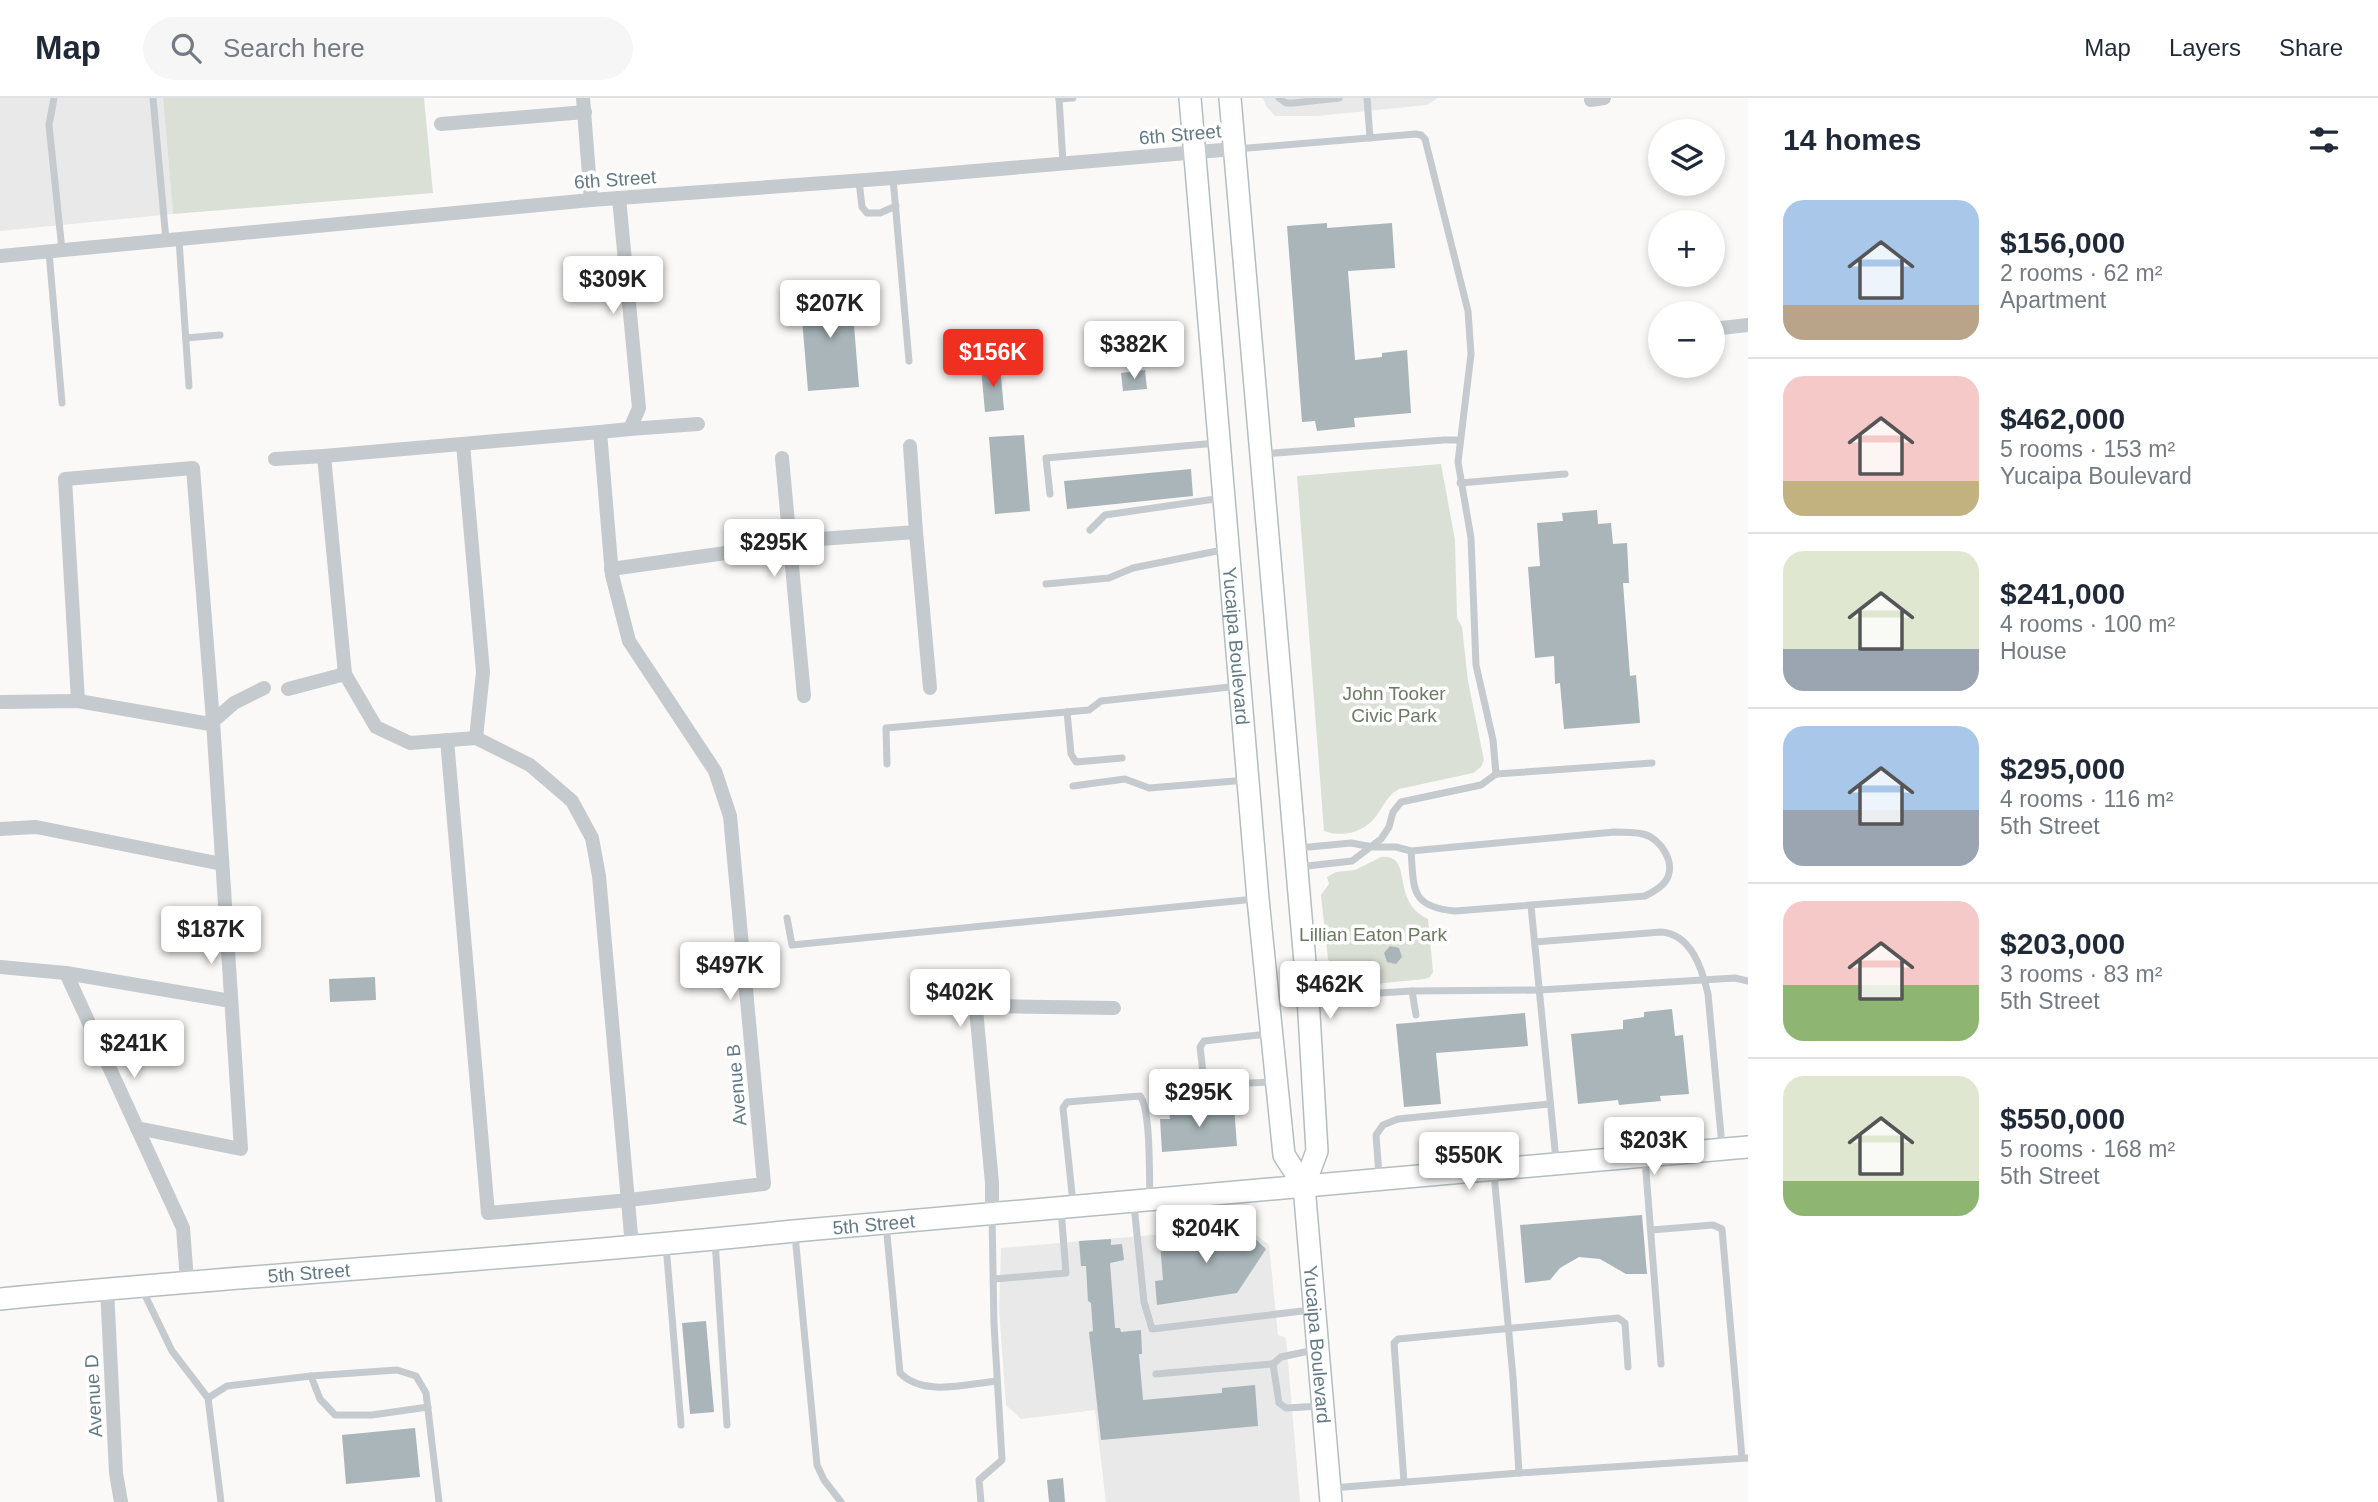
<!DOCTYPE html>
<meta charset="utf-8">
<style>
body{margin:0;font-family:Arial,sans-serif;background:#f6f6f7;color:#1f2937;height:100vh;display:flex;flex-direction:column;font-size:26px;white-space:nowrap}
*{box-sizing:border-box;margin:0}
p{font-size:23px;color:#747a83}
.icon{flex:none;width:38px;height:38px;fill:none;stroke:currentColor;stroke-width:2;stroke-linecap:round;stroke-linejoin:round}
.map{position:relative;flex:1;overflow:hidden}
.details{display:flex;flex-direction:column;background:#fff;width:630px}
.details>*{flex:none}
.controls{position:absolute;left:1648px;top:21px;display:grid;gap:14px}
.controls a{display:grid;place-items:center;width:77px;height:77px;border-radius:50%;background:#fff;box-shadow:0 4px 10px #0003;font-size:35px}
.price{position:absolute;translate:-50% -60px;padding:0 16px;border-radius:7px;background:#fff;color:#222;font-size:23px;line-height:46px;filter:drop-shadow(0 2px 4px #0008)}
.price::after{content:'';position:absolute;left:50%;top:42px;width:21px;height:16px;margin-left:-10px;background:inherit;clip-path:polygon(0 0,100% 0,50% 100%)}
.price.current{background:#ef3021;color:#fff}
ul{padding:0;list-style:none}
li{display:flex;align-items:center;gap:21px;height:175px;padding:0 35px}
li+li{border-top:2px solid #e0e1e3}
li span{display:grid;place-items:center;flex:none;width:196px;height:140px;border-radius:21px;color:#555}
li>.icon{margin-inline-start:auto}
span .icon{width:84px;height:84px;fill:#fffc;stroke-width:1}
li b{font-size:30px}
h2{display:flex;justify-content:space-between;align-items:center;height:84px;padding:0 35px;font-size:30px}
header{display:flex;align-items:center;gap:42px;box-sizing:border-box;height:98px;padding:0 35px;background:#fff;border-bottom:2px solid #e0e1e3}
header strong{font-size:33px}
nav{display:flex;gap:38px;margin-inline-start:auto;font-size:24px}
.search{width:490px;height:63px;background:#f6f6f7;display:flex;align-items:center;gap:18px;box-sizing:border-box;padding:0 24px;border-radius:38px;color:#747a83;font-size:26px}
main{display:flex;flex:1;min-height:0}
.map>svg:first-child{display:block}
.built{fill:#e8e9e8}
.green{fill:#dbe0d6}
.building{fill:#a9b5b9}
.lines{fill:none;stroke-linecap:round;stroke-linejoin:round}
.secondary-casing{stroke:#b4bdc0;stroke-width:24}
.service{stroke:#c4cacd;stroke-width:7}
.minor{stroke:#c4cacd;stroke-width:14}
.secondary{stroke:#fff;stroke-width:21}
.labels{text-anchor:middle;stroke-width:7;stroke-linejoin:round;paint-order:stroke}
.street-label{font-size:19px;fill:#627a84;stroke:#fff}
.park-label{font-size:19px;fill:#6b7b62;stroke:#fff}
</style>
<header>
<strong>Map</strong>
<div class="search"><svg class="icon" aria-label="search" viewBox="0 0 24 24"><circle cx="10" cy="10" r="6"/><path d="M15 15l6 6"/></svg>Search here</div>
<nav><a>Map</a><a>Layers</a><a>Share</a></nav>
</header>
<main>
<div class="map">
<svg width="1748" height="1404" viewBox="0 0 1748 1404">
<rect width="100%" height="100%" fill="#faf9f7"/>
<g class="built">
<polygon points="0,0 163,0 173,116 0,133"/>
<polygon points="1263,0 1438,0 1427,7 1317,18 1275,18 1266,8"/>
<polygon points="1246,1129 1269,1147 1278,1237 1286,1240 1300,1404 1106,1404 1095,1312 1021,1321 1006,1307 999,1211 1001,1150"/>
</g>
<g class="green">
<polygon points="163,0 424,0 433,95 173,116"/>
<path d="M1441,366L1455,442L1457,520L1462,529L1468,583L1484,662L1481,669L1473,675L1399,691C1387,698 1384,707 1377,717C1365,734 1343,740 1324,733L1297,378Z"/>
<path d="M1381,759C1415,756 1389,803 1428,821L1433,874L1430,879L1425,881L1343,889L1340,878L1328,861L1321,797L1329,786L1327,779L1336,774L1355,772Z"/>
</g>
<g class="building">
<polygon points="1327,125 1327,130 1392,125 1395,170 1348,173 1355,262 1382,259 1382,255 1407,252 1411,315 1354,320 1355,329 1317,333 1315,323 1302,324 1287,128"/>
<polygon points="851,191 859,289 808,293 800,196"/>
<polygon points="1000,268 1004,312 985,314 981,270"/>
<polygon points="1145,272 1147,291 1123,293 1121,275"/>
<polygon points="1024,337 1030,413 995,416 989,339"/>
<polygon points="1191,371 1193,398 1067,411 1064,383"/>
<polygon points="1597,412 1598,426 1611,425 1613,446 1627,445 1629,485 1623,485 1630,578 1636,577 1640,625 1564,631 1560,585 1555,586 1554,558 1535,560 1528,469 1540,468 1537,425 1563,423 1562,415"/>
<polygon points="1390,848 1399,850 1402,859 1396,866 1387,864 1384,855"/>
<polygon points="375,879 376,902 330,904 329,881"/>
<polygon points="1672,911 1675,938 1683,937 1689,996 1660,998 1661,1003 1619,1007 1618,1002 1578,1006 1571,936 1623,931 1623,922 1644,919 1644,914"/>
<polygon points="1525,915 1528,948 1436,955 1441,1006 1404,1009 1396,926"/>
<polygon points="1234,1008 1237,1048 1162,1054 1160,1021 1170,1021 1169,1013"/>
<polygon points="1642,1117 1647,1176 1626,1176 1600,1161 1579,1159 1560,1170 1550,1182 1525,1185 1520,1127"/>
<polygon points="1245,1131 1266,1151 1237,1195 1157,1207 1155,1183 1163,1182 1160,1145 1178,1143 1175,1135"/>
<polygon points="1111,1141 1111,1147 1122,1146 1124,1162 1110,1165 1115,1230 1120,1230 1121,1234 1141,1232 1142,1256 1139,1256 1143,1302 1222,1295 1222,1290 1255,1287 1258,1328 1101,1342 1089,1234 1093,1233 1091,1205 1088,1203 1086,1168 1081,1168 1079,1143"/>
<polygon points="706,1223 714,1314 690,1316 682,1225"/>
<polygon points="415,1330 420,1379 346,1386 342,1337"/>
<polygon points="1063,1380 1065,1404 1049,1404 1047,1382"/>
</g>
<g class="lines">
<g class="secondary-casing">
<g id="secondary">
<path id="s1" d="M1190,0L1258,801L1284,1057L1304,1088"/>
<path id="s2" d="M1230,0L1308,899L1317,1053L1304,1088L1331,1404"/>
<path id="s3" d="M0,1201C265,1175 530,1161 794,1133L1748,1049"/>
</g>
</g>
<g class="service">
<polyline points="54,0 49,27 62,152"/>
<polyline points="153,0 166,142"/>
<polyline points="1059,0 1063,65"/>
<polyline points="1279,0 1286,5 1293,5 1339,0"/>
<polyline points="1367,0 1370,40"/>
<polyline points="1059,1 1073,0"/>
<polyline points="1236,51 1416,36 1421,37 1425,41 1468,213 1471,256 1458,364 1471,440 1476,567 1493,642 1496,676"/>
<polyline points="893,80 909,263"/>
<polyline points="859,83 862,109 867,115 880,115 896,108"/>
<polyline points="179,142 189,288"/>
<polyline points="49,154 62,305"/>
<polyline points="186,240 220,237"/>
<polyline points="1262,356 1444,342 1460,342"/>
<polyline points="1460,385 1565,376"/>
<polyline points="1050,396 1046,360 1217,345"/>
<polyline points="1090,432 1105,417 1222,400"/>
<polyline points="1046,486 1109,480 1133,470 1227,451"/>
<polyline points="1067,614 1071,656 1076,664 1122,660"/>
<polyline points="887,666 886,630 1089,612 1101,603 1239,588"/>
<polyline points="1073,688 1125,681 1149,690 1247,682"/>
<path d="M1299,750L1351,745L1373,749H1396L1411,753L1614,734C1623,734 1634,734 1643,736C1661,740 1679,768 1664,785C1659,791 1651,795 1645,798L1455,813C1410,809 1414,791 1411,753"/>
<polyline points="1298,769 1352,763 1381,741 1389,729 1393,714 1401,704 1481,687 1496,676 1652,665"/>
<polyline points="1531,808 1556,1062"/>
<polyline points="787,820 792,847 1255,801"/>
<path d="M1535,844L1661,834C1691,836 1702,870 1708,896L1722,1048"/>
<polyline points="1412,893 1540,892 1735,880 1748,883"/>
<polyline points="1312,899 1412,893 1416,917"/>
<polyline points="1268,936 1204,943 1200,949 1204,983 1206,987 1273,984"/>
<polyline points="1645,1061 1661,1266"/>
<polyline points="1379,1078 1376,1037 1383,1027 1398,1021 1550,1006"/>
<path d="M1073,1105L1063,1010L1067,1004L1140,998C1151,1011 1149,1079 1150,1100"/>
<polyline points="1134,1107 1144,1204 1152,1231 1311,1212"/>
<path d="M886,1126L900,1275C924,1299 966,1286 997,1283"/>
<polyline points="1651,1132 1713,1127 1722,1131 1742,1360"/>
<polyline points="795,1137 817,1367 824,1382 841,1404"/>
<polyline points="715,1142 727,1327"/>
<polyline points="666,1147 681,1327"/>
<polyline points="994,1181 1066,1175 1061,1111"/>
<polyline points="142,1191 172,1253 208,1300 221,1404"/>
<polyline points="1314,1252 1281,1259 1273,1266 1279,1305 1286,1310 1321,1308"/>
<polyline points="1156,1276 1273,1266"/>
<polyline points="311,1278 320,1301 335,1317 372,1317 428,1309"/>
<polyline points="208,1300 227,1288 311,1278 397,1272 416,1278 426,1295 439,1404"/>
<polyline points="1519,1375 1748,1360"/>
<polyline points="1404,1384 1394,1245 1398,1241 1618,1220 1625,1225 1628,1269"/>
<polyline points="1332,1390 1519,1375 1513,1279 1494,1076"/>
<polyline points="981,1404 979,1382 1002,1362 994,1226 992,1117"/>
</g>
<g class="minor">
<polyline points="583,0 591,102"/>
<polyline points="1591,2 1604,0"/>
<polyline points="441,26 585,14"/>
<polyline points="0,158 591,102 893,80 1234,51"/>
<polyline points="1713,231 1748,227"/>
<polyline points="630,331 698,326"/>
<polyline points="600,334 630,331 639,310 619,100"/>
<polyline points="463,346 483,574 476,640"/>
<polyline points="782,360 804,598"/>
<polyline points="275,361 324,358"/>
<polyline points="916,434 930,590"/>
<polyline points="611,471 733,454 793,443 916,434 910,348"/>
<polyline points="345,576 324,358 600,334 612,477 629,543 715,673 730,718 764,1086 629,1102 488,1115 447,642"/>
<polyline points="288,591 345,576 376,629 410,645 476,640 530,667 572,703 592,740 599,778 632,1148"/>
<polyline points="78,603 65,381 193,370 213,623 241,1051 137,1030"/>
<polyline points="0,604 78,603 210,626 234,605 264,590"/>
<polyline points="0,731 36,729 222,766"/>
<polyline points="0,869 66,875 183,1130 187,1183"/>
<polyline points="66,875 231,903"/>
<polyline points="992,1116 992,1085 976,911 993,908 1114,910"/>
<polyline points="107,1190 116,1375 121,1404"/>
</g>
<use href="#secondary" class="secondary"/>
</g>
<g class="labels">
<g class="street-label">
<text transform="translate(1180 36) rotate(-5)" y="7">6th Street</text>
<text transform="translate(615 81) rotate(-4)" y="7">6th Street</text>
<text dy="7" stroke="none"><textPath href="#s1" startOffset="550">Yucaipa Boulevard</textPath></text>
<text transform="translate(736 987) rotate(-95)" y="7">Avenue B</text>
<text dy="7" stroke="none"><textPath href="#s3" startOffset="877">5th Street</textPath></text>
<text dy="7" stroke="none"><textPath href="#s3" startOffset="310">5th Street</textPath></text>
<text dy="7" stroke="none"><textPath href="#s2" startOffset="1253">Yucaipa Boulevard</textPath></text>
<text transform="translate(93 1298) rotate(-93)" y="7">Avenue D</text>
</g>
<g class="park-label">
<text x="1394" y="602">John Tooker<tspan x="1394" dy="22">Civic Park</tspan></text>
<text x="1373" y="843">Lillian Eaton Park</text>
</g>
</g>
</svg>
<div class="controls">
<a><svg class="icon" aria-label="layers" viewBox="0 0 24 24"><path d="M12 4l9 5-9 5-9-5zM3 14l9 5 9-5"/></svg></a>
<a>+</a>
<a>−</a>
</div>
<b class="price" style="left:613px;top:218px">$309K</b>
<b class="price" style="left:830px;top:242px">$207K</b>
<b class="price" style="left:1134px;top:283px">$382K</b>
<b class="price current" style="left:993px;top:291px">$156K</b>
<b class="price" style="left:774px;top:481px">$295K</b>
<b class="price" style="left:211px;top:868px">$187K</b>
<b class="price" style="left:730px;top:904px">$497K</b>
<b class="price" style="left:1330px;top:923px">$462K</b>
<b class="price" style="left:960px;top:931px">$402K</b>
<b class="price" style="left:134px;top:982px">$241K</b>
<b class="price" style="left:1199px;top:1031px">$295K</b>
<b class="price" style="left:1654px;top:1079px">$203K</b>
<b class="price" style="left:1469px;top:1094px">$550K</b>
<b class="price" style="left:1206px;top:1167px">$204K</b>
</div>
<section class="details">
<h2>14 homes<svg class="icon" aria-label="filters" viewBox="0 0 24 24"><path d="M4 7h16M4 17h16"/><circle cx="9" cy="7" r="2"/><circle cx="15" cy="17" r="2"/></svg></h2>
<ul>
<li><span style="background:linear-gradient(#a9c7e8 75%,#b9a48a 0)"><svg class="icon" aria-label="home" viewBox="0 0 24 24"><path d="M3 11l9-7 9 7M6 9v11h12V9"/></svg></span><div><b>$156,000</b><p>2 rooms · 62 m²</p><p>Apartment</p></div></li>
<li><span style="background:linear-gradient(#f6c9c9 75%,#c2b280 0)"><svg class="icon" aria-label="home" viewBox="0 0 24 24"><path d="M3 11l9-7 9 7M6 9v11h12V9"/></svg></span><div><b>$462,000</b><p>5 rooms · 153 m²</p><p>Yucaipa Boulevard</p></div></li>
<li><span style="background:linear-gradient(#dfe7d0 70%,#9aa5b1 0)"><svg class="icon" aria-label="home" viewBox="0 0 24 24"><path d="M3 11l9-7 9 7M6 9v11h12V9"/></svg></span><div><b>$241,000</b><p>4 rooms · 100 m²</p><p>House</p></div></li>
<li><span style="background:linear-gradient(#a9c7e8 60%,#9aa5b1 0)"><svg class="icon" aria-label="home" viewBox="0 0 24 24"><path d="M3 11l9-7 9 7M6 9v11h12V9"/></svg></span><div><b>$295,000</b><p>4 rooms · 116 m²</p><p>5th Street</p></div></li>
<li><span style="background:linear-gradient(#f6c9c9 60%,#8fb573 0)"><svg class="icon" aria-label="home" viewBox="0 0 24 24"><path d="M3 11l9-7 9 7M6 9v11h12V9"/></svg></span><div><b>$203,000</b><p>3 rooms · 83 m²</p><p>5th Street</p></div></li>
<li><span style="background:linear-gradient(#dfe7d0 75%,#8fb573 0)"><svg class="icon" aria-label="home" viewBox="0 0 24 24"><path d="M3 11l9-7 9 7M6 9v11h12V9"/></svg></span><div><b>$550,000</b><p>5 rooms · 168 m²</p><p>5th Street</p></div></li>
</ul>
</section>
</main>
